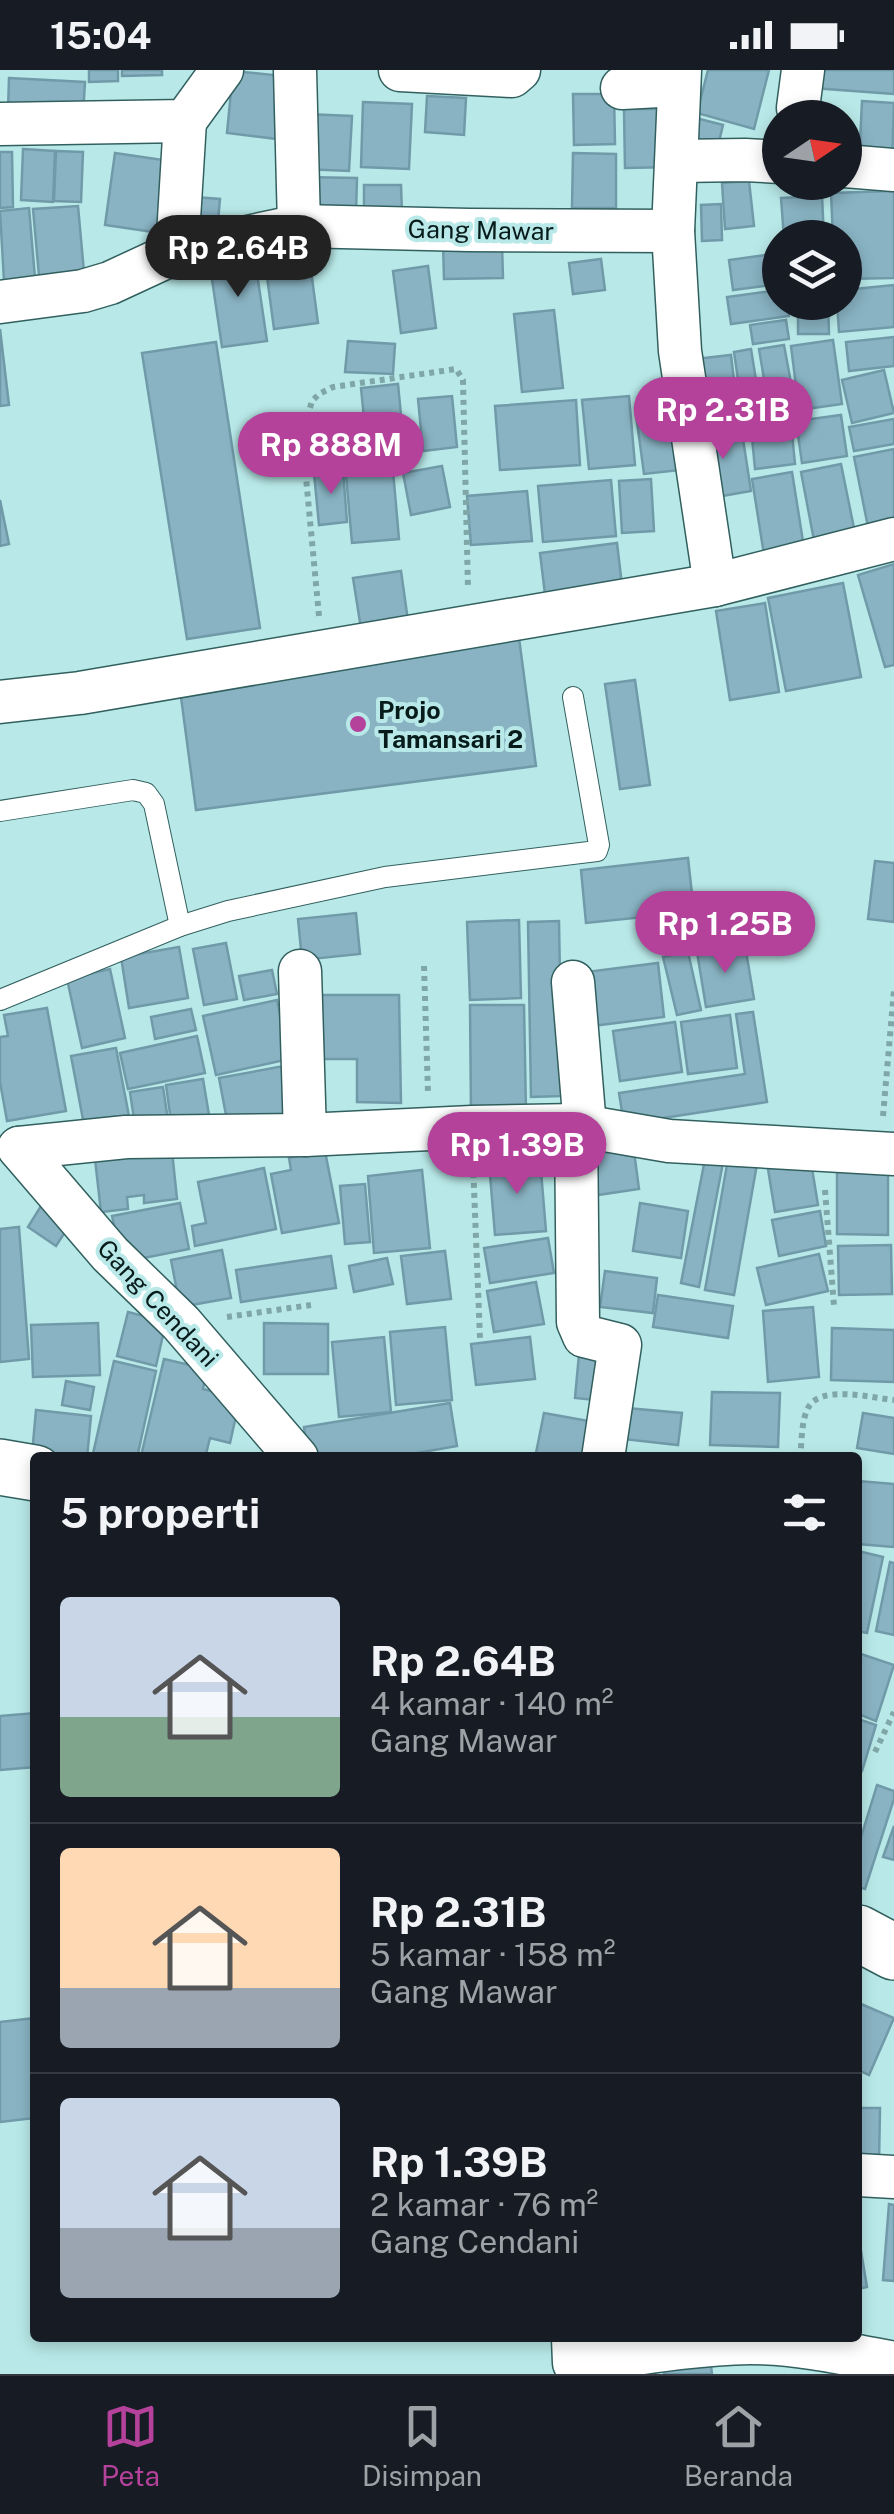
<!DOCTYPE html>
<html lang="id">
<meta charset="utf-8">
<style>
body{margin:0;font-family:"Public Sans",sans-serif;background:#20242c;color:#f1f3f6;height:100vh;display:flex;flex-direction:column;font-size:38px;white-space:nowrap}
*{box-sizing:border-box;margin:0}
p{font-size:32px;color:#9ea1a6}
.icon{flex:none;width:55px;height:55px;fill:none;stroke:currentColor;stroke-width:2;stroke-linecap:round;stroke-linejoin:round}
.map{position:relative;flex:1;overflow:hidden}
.details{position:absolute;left:30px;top:1382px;width:832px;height:890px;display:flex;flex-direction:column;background:#171b24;border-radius:10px;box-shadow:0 5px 15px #0003}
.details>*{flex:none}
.needle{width:65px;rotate:77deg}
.tools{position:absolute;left:762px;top:30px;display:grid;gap:20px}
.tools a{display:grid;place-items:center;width:100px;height:100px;border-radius:50%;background:#171b24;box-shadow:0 5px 15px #0003;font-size:50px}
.price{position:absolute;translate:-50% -85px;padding:0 22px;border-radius:35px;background:#b4419a;color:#fff;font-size:32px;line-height:65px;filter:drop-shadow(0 2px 5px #0008)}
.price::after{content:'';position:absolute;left:50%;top:60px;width:30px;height:22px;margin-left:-15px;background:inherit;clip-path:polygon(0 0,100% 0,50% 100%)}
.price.on{background:#222;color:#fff}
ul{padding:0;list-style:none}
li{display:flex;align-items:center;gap:30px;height:250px;padding:0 30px}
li+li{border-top:2px solid #363941}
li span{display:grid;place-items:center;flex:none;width:280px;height:200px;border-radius:10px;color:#555}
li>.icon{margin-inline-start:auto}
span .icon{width:120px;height:120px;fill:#fffc;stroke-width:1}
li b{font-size:42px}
h2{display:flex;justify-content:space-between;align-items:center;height:120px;padding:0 30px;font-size:42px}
.status{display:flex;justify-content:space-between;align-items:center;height:70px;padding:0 50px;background:#171b24;direction:ltr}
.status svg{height:28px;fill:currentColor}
.tabs{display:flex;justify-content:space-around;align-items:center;height:140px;border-top:2px solid #363941;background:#171b24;font-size:28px;color:#9ea1a6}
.tabs a{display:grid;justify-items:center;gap:5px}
.tabs .on{color:#b4419a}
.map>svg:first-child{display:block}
.building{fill:#89b3c3;stroke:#719aa9;stroke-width:2.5}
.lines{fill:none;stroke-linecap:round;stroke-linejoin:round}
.lane-casing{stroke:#32605f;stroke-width:22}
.street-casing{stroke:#32605f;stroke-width:45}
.secondary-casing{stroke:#32605f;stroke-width:58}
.path{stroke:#80a7a7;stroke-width:6;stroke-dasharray:5 5;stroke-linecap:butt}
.lane{stroke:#fff;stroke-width:20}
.street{stroke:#fff;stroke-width:42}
.secondary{stroke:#fff;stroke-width:55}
.poi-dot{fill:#b4419a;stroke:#b8e9e8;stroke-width:4}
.labels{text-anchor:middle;stroke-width:8;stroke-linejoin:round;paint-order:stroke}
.street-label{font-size:25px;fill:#081b1b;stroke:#b8e9e8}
.poi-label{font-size:25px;font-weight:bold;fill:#081b1b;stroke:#b8e9e8;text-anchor:start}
</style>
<div class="status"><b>15:04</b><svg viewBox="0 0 49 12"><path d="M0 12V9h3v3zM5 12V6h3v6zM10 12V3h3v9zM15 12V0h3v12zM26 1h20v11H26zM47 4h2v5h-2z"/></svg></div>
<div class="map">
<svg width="894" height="2304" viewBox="0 0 894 2304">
<rect width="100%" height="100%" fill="#b8e9e8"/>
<g class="building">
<polygon points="89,0 118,0 118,11 89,12"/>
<polygon points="122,0 162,0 162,5 122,6"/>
<polygon points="708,0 769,0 754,59 697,43"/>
<polygon points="814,0 894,0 894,24 813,18"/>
<polygon points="233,1 283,6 277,69 227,63"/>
<polygon points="9,8 85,12 83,45 8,40"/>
<polygon points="573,24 614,24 615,74 574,75"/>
<polygon points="427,26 466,28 464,65 425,62"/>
<polygon points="862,31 894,33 892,95 859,93"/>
<polygon points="363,32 412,34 409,99 361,97"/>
<polygon points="624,39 673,39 674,97 625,98"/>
<polygon points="306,44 352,46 349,101 303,99"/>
<polygon points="688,46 723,55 716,84 681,75"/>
<polygon points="23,79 55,81 53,132 21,130"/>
<polygon points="56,81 83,82 81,132 54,131"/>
<polygon points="0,82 12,82 13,137 0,138"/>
<polygon points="115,83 170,91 160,163 105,155"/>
<polygon points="573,83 616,84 616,138 572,138"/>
<polygon points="304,107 357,108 356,143 304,143"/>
<polygon points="749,111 754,156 725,159 722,113"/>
<polygon points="364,115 401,115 402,143 364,144"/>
<polygon points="894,121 894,208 845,209 845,168 833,168 831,123"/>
<polygon points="182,126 220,129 217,163 180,160"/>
<polygon points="822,126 824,168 784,168 781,128"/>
<polygon points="721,134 722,170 702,171 701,135"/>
<polygon points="78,136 84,202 39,206 33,139"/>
<polygon points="29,138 35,208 4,211 0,141"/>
<polygon points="443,174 502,174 503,208 444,209"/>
<polygon points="308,178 318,253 274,259 264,184"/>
<polygon points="254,183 267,271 222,277 209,189"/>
<polygon points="780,183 780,214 733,220 729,190"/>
<polygon points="601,189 605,220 573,224 569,193"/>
<polygon points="428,196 436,258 401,263 393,201"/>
<polygon points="894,215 894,257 839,262 837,232 845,232 845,220"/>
<polygon points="780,220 780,232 787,232 789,246 731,254 727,227"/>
<polygon points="798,232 828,232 829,264 798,264"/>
<polygon points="554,240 563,318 522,322 514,244"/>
<polygon points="786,250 789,269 753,274 750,255"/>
<polygon points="0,259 9,335 0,336"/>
<polygon points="894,267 894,296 849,301 846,272"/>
<polygon points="833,270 842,334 799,340 791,276"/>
<polygon points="348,271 395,274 393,304 345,302"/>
<polygon points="216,272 260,558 187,569 142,283"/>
<polygon points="784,275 796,340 770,345 759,279"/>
<polygon points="751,279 761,341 743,344 734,282"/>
<polygon points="731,285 738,344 693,350 686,290"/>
<polygon points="884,300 894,343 852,353 842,310"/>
<polygon points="398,314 401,345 364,348 361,318"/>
<polygon points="452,326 457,377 423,381 418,329"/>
<polygon points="629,326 635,395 589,399 582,330"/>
<polygon points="576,330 580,395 500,400 495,336"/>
<polygon points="682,331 690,399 644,404 635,337"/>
<polygon points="841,345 847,386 802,393 796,351"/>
<polygon points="894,349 894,374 854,381 849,357"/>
<polygon points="791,353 795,394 755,399 751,357"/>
<polygon points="403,354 405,388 355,392 352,359"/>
<polygon points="741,356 751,421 705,429 695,364"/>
<polygon points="894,379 894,462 870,467 854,387"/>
<polygon points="841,394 857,473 816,481 801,402"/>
<polygon points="442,396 450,437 411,445 403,403"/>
<polygon points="343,400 347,452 319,455 314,403"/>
<polygon points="393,401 399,469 352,473 346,405"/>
<polygon points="792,402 805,484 765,491 752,409"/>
<polygon points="651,409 654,461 622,463 619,411"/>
<polygon points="611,410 616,466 543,472 538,416"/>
<polygon points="527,421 532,471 471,475 467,426"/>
<polygon points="0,430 9,474 0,476"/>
<polygon points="617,473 622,515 545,524 540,483"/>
<polygon points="894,494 894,595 885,597 858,505"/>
<polygon points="401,501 409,558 362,565 353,508"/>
<polygon points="843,513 861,607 786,621 768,528"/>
<polygon points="765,533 779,622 730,630 716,541"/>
<polygon points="519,568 536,696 196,740 179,612"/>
<polygon points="635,610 650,715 620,719 605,614"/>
<polygon points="688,788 694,842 586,853 581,800"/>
<polygon points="875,791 894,793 894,852 868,849"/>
<polygon points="356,843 360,884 302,890 298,849"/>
<polygon points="519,850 521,928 470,930 467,852"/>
<polygon points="559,851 562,1026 531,1027 528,852"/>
<polygon points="226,873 237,929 204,935 193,879"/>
<polygon points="745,875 754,929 706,937 697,882"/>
<polygon points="179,877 188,928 129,938 121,887"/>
<polygon points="688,882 701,940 677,945 663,887"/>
<polygon points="658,893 664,947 592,956 586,902"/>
<polygon points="110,899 125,968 82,978 67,909"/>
<polygon points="272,900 277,924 244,930 239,906"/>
<polygon points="313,925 399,925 401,1033 357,1032 357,989 314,989"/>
<polygon points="277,930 289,989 216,1005 203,946"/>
<polygon points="470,935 524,935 526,1042 471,1043"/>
<polygon points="47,938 66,1041 7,1051 0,1012 0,967 8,966 4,945"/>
<polygon points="191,939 196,960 155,969 151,947"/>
<polygon points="753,942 767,1032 624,1054 619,1023 745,1004 736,944"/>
<polygon points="730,945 737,998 688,1004 681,952"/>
<polygon points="675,952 682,1002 620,1011 613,961"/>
<polygon points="197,966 205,1003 128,1019 120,983"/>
<polygon points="116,978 129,1046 84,1055 71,986"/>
<polygon points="284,996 294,1049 229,1061 219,1008"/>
<polygon points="203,1009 209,1045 171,1051 166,1015"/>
<polygon points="163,1017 168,1050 135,1056 130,1022"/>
<polygon points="550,1057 552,1081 490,1087 488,1062"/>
<polygon points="633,1074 639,1119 598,1125 592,1079"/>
<polygon points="172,1081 177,1129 144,1133 144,1125 127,1127 128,1139 101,1142 95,1089"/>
<polygon points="325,1081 339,1153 282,1163 271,1104 291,1100 289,1088"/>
<polygon points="810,1086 818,1135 775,1142 767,1093"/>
<polygon points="540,1089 546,1161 495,1165 489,1093"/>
<polygon points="705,1089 723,1093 699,1217 681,1213"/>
<polygon points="728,1089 757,1094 734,1225 705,1220"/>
<polygon points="837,1092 888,1092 888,1165 837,1164"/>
<polygon points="264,1098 276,1159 195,1176 192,1156 206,1153 198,1112"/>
<polygon points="422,1100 430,1178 374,1183 368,1106"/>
<polygon points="365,1114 370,1172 345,1174 340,1116"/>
<polygon points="180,1133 189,1179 134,1190 120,1181 112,1146"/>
<polygon points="640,1133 688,1141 681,1188 633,1181"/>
<polygon points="41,1136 69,1156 56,1176 28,1157"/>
<polygon points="820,1141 826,1176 779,1186 772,1150"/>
<polygon points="19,1157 29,1289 0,1292 0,1159"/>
<polygon points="548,1168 554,1203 490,1213 484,1178"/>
<polygon points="891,1175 892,1224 839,1225 838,1176"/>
<polygon points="222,1180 231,1228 180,1237 171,1190"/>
<polygon points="445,1181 451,1229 407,1234 401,1186"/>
<polygon points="819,1184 828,1221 766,1235 757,1198"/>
<polygon points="331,1186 336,1218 241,1232 236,1200"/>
<polygon points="387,1188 393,1214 354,1222 349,1196"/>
<polygon points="605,1201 657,1208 653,1243 600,1237"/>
<polygon points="536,1212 544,1254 494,1262 487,1221"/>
<polygon points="658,1225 733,1236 728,1268 653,1257"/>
<polygon points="813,1237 819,1307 768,1312 763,1241"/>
<polygon points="128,1242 166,1252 156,1296 117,1286"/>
<polygon points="98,1253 100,1305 33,1307 31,1255"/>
<polygon points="264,1253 328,1254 328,1304 264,1304"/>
<polygon points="445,1257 452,1330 396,1335 390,1262"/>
<polygon points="832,1258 894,1260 894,1312 831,1310"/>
<polygon points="384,1267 391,1342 339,1347 332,1272"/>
<polygon points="530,1267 535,1309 476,1315 471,1274"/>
<polygon points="579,1284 609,1287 604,1331 575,1328"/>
<polygon points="164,1289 207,1299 203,1319 240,1328 230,1373 210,1368 205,1388 141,1386"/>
<polygon points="114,1291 156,1301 137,1388 92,1388"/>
<polygon points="66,1311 94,1317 90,1340 62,1335"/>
<polygon points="712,1322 780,1323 778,1377 710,1375"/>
<polygon points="450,1333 457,1376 389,1388 308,1388 304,1357"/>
<polygon points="627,1338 682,1343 678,1375 623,1369"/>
<polygon points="36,1340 91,1346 87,1388 32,1384"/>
<polygon points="544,1343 594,1352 587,1388 535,1388"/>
<polygon points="863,1343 894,1348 894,1384 857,1378"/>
<rect x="729" y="1384" width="49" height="4"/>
<polygon points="858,1411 894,1414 894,1477 858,1474"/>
<polygon points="858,1481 883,1487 867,1563 858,1561"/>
<polygon points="890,1492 894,1493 894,1565 876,1561"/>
<polygon points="858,1583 894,1595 876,1651 858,1644"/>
<polygon points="35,1643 35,1697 0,1700 0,1646"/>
<polygon points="858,1649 876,1655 862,1701 858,1700"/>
<polygon points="877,1715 894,1721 894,1729 865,1819 858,1817 858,1777"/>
<polygon points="894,1756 894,1790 883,1787"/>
<polygon points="861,1934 894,1948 869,2005 858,2000 858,1943"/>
<polygon points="35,1948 35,2048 0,2052 0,1952"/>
<polygon points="858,2038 880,2038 879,2093 858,2093"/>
<polygon points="889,2134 894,2135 894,2211 883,2210"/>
<polygon points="858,2163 867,2217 858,2219"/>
<polygon points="709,2280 712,2304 664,2304 661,2286"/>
</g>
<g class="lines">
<g class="lane-casing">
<g id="lane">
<polyline points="0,741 133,720 146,723 154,734 180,856"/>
<polyline points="0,930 180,856 228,841 385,807 597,781 599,775 573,627"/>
</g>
</g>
<g class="street-casing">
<g id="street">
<polyline points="295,0 299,156"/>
<polyline points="400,0 512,6 519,0"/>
<polyline points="680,0 673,161 680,281 715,515"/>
<polyline points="622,18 679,15"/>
<polyline points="798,38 803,0"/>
<polyline points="0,54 185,51 222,0"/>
<polyline points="678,91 745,90 780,92"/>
<polyline points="845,96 894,100"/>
<polyline points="177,182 185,51"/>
<polyline points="0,232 83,221 110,213 177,182 299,156 469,160 673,161"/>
<polyline points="0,632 80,623 715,515 894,469"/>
<polyline points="300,901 305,1065"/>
<polyline points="573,912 585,1057"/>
<polyline points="576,1055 578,1252 584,1266 620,1275 603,1388"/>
<polyline points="19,1078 126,1067 305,1065 472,1057 576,1055 669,1071 894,1084"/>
<polyline points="19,1078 110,1184 181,1253 297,1388"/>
<polyline points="858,2105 894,2107"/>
<path d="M573,2268L574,2293C632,2285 691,2274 750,2273C798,2273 847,2284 894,2293"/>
</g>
</g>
<g class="secondary-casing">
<g id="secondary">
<polyline points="0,1397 35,1403"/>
<polyline points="858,1863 894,1882"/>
</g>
</g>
<g class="path">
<polyline points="319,546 302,365 312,331 319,324 333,317 456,299 463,310 468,518"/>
<polyline points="424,896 428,1023"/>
<polyline points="883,1046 894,920"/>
<polyline points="473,1093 480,1268"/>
<polyline points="825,1120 834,1236"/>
<polyline points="227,1247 311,1235"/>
<path d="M800,1388C802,1373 801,1351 808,1338C820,1314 872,1328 894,1330"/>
<polyline points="875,1682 894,1642"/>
</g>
<use href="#lane" class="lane"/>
<use href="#street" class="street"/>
<use href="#secondary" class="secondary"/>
</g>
<circle class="poi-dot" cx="358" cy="654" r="10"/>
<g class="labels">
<g class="street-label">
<text transform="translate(481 160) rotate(1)" y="9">Gang Mawar</text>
<text transform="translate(158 1233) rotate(47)" y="9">Gang Cendani</text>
</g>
<g class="poi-label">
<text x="378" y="649">Projo<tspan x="378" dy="29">Tamansari 2</tspan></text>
</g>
</g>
</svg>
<div class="tools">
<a><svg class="needle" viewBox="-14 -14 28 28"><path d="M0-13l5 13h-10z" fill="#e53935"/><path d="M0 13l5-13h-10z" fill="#9ea1a6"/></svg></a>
<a><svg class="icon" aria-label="layers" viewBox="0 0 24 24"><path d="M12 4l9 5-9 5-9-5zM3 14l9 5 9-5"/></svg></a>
</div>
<b class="price on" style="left:238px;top:230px">Rp 2.64B</b>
<b class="price" style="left:723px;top:392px">Rp 2.31B</b>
<b class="price" style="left:331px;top:427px">Rp 888M</b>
<b class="price" style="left:725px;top:906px">Rp 1.25B</b>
<b class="price" style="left:517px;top:1127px">Rp 1.39B</b>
<section class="details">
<h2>5 properti<svg class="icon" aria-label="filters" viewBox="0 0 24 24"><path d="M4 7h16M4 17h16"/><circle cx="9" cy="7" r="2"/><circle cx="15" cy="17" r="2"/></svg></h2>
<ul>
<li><span style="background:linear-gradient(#c9d6e8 60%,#7fa58c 0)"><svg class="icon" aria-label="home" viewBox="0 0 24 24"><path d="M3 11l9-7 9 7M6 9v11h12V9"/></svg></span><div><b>Rp 2.64B</b><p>4 kamar · 140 m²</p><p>Gang Mawar</p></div></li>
<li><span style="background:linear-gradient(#ffd9b3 70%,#9aa5b1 0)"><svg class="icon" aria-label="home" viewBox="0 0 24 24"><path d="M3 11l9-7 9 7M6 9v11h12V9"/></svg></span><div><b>Rp 2.31B</b><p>5 kamar · 158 m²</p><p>Gang Mawar</p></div></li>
<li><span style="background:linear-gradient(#c9d6e8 65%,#9aa5b1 0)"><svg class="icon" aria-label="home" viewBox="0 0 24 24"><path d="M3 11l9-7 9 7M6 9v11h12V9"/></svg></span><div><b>Rp 1.39B</b><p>2 kamar · 76 m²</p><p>Gang Cendani</p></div></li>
</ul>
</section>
</div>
<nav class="tabs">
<a class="on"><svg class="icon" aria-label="map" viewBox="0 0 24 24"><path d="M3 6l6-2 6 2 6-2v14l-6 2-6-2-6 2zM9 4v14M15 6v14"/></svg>Peta</a>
<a><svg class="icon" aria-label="saved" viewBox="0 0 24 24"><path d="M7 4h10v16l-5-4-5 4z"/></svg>Disimpan</a>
<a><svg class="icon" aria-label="home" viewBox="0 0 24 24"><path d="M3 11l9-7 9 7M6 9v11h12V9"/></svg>Beranda</a>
</nav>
